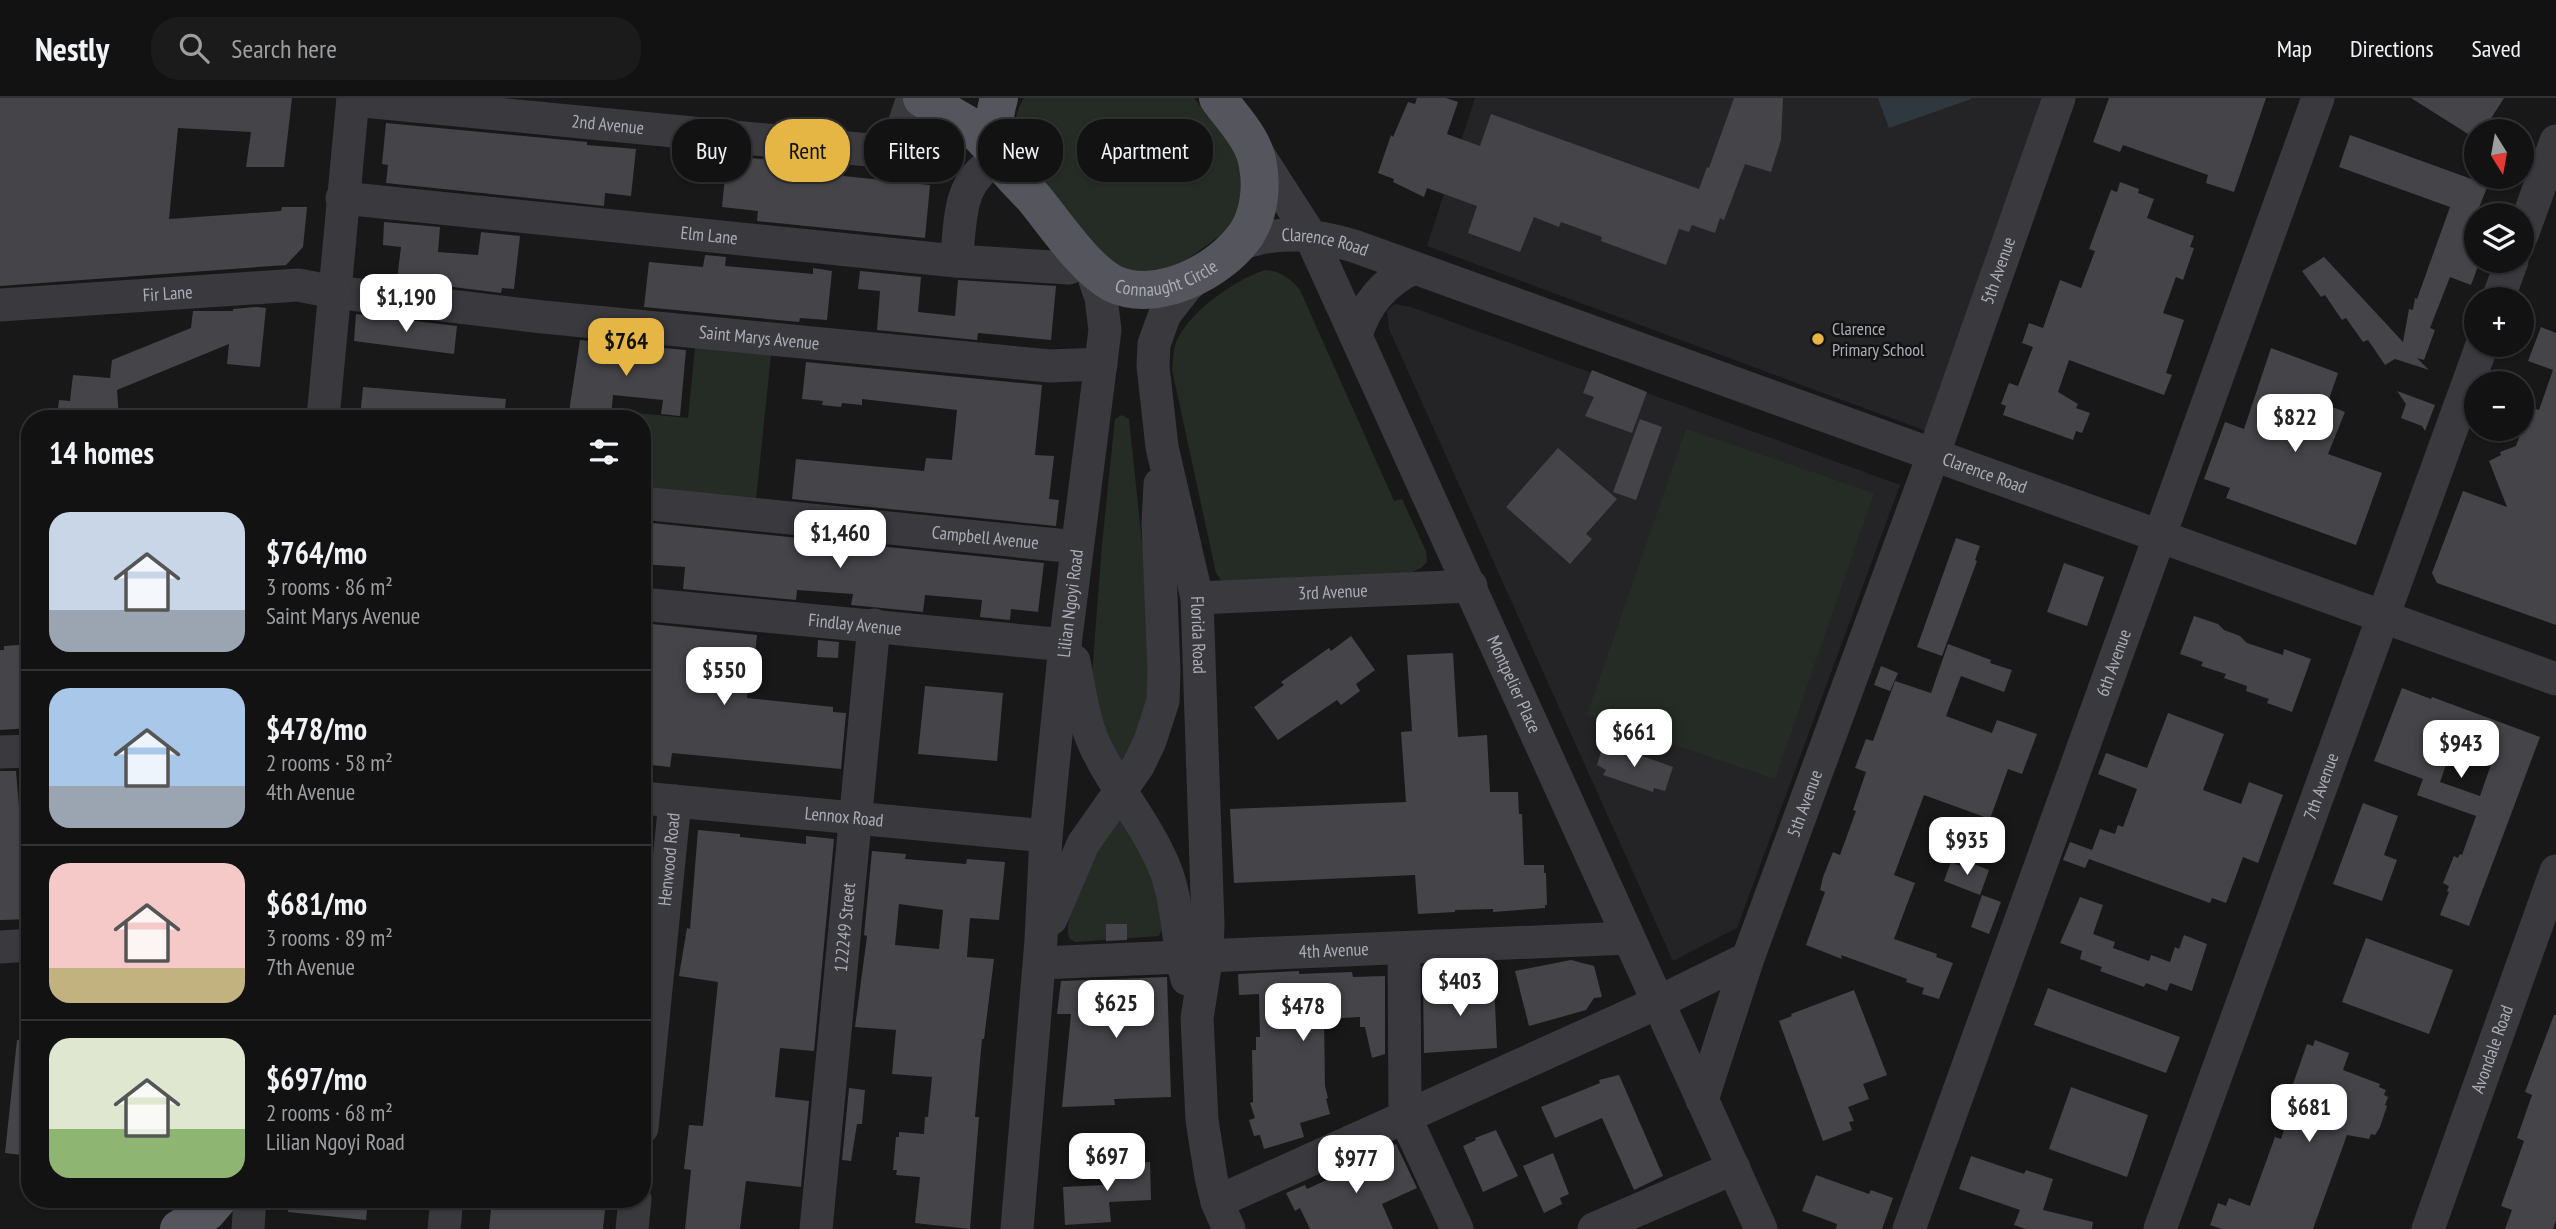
<!DOCTYPE html>
<meta charset="utf-8">
<style>
body{margin:0;font-family:"PT Sans Narrow",sans-serif;background:#1b1b1c;color:#f1f3f6;height:100vh;display:flex;flex-direction:column;font-size:26px;white-space:nowrap}
*{box-sizing:border-box;margin:0}
p{font-size:23px;color:#9c9ea0}
.icon{flex:none;width:38px;height:38px;fill:none;stroke:currentColor;stroke-width:2;stroke-linecap:round;stroke-linejoin:round}
.map{position:relative;flex:1;overflow:hidden}
.sheet{position:absolute;left:21px;top:312px;width:630px;height:798px;display:flex;flex-direction:column;background:#121213;border-radius:28px;box-shadow:0 2px 5px #0004,0 0 0 2px #313233}
.sheet>*{flex:none}
.banner{position:absolute;left:672px;top:21px;width:665px;height:63px;display:flex;gap:14px}
.needle{width:46px;rotate:169deg}
.fabs{position:absolute;left:2464px;top:21px;display:grid;gap:14px}
.fabs a{display:grid;place-items:center;width:70px;height:70px;border-radius:50%;background:#121213;box-shadow:0 2px 5px #0004,0 0 0 2px #313233;font-size:35px}
.price{position:absolute;translate:-50% -60px;padding:0 16px;border-radius:14px;background:#fff;color:#222;font-size:23px;line-height:46px;filter:drop-shadow(0 2px 4px #0008)}
.price::after{content:'';position:absolute;left:50%;top:42px;width:21px;height:16px;margin-left:-10px;background:inherit;clip-path:polygon(0 0,100% 0,50% 100%)}
.price.current{background:#e5b644;color:#111}
ul{padding:0;list-style:none}
li{display:flex;align-items:center;gap:21px;height:175px;padding:0 28px}
li+li{border-top:2px solid #313233}
li span{display:grid;place-items:center;flex:none;width:196px;height:140px;border-radius:21px;color:#555}
li>.icon{margin-inline-start:auto}
span .icon{width:84px;height:84px;fill:#fffc;stroke-width:1}
li b{font-size:30px}
h2{display:flex;justify-content:space-between;align-items:center;height:84px;padding:0 28px;font-size:30px}
.tag{padding:0 24px;border-radius:28px;background:#121213;box-shadow:0 2px 5px #0004,0 0 0 2px #313233;font-size:24px;line-height:63px}
.tag.current{background:#e5b644;color:#111}
header{display:flex;align-items:center;gap:42px;box-sizing:border-box;height:98px;padding:0 35px;background:#121213;border-bottom:2px solid #313233}
header strong{font-size:33px}
nav{display:flex;gap:38px;margin-inline-start:auto;font-size:24px}
.search{width:490px;height:63px;background:#1b1b1c;display:flex;align-items:center;gap:18px;box-sizing:border-box;padding:0 24px;border-radius:28px;color:#9c9ea0;font-size:26px}
.map>svg:first-child{display:block}
.built{fill:#242426}
.green{fill:#242c25}
.water{fill:#30383f}
.building{fill:#454549;fill-rule:evenodd}
.lines{fill:none;stroke-linecap:round;stroke-linejoin:round}
.minor{stroke:#39393e;stroke-width:33}
.major{stroke:#55565d;stroke-width:38}
.poi-dot{fill:#e5b644;stroke:#131314;stroke-width:2.5}
.labels{text-anchor:middle;stroke-width:5;stroke-linejoin:round;paint-order:stroke}
.street-label{font-size:18px;fill:#abaeb8;stroke:#131314}
.poi-label{font-size:18px;fill:#abaeb8;stroke:#131314;text-anchor:start}
</style>
<header>
<strong>Nestly</strong>
<div class="search"><svg class="icon" aria-label="search" viewBox="0 0 24 24"><circle cx="10" cy="10" r="6"/><path d="M15 15l6 6"/></svg>Search here</div>
<nav><a>Map</a><a>Directions</a><a>Saved</a></nav>
</header>
<div class="map">
<svg width="2556" height="1131" viewBox="0 0 2556 1131">
<rect width="100%" height="100%" fill="#181819"/>
<g class="built">
<polygon points="1475,0 2048,0 1926,333 1427,148"/>
<polygon points="1395,206 1411,209 1900,387 1737,830 1673,863 1389,231 1387,213"/>
</g>
<g class="green">
<path d="M1024,0H1194L1244,64L1248,81L1231,130L1171,173L1156,179L1110,167L1022,57C1013,37 1012,19 1024,0Z"/>
<path d="M1265,172C1280,173 1290,180 1300,192L1394,403L1402,401L1426,453L1427,464L1421,470L1406,477L1223,485L1216,475L1172,272C1173,263 1173,253 1176,244C1189,214 1234,182 1265,172Z"/>
<polygon points="696,240 772,247 756,402 642,392 642,320 625,320 626,314 688,320"/>
<polygon points="1122,317 1129,321 1150,521 1151,600 1122,665 1104,639 1092,577 1102,446 1115,321"/>
<polygon points="1686,331 1874,395 1775,681 1587,617"/>
<path d="M1118,713C1129,732 1150,762 1156,782C1161,797 1167,825 1159,838L1075,844L1070,841C1058,816 1105,739 1118,713Z"/>
</g>
<polygon class="water" points="1878,0 1971,0 1971,1 1889,30"/>
<g class="building">
<polygon points="0,0 292,0 284,69 246,69 251,34 178,30 169,121 281,113 282,109 307,109 303,149 286,167 0,188"/>
<polygon points="1417,0 1446,0 1458,4 1447,36 1480,48 1491,16 1699,91 1707,69 1709,70 1734,0 1783,0 1781,42 1771,74 1745,66 1724,122 1720,120 1715,135 1692,127 1689,134 1679,131 1666,167 1601,143 1602,139 1561,124 1559,129 1534,119 1520,154 1468,135 1477,108 1427,90 1424,99 1393,84 1394,81 1378,75 1391,37 1393,39 1408,4 1415,6"/>
<polygon points="2109,0 2266,0 2234,94 2206,85 2208,77 2123,47 2120,54 2093,44"/>
<polygon points="2411,0 2504,0 2483,33 2476,33 2476,41"/>
<polygon points="386,25 587,44 587,47 636,51 631,98 605,95 604,108 386,85 388,67 382,66"/>
<polygon points="2350,37 2488,87 2476,117 2476,163 2480,163 2471,187 2450,179 2430,230 2435,232 2424,262 2417,260 2429,272 2395,261 2385,267 2368,242 2363,244 2346,220 2342,222 2325,197 2321,199 2302,173 2324,159 2403,244 2409,211 2413,212 2415,200 2417,201 2450,109 2339,69"/>
<polygon points="727,58 806,65 805,74 930,87 925,140 757,123 758,113 722,109"/>
<polygon points="2120,84 2139,91 2138,95 2154,101 2147,120 2194,138 2190,149 2194,150 2183,182 2176,179 2163,215 2184,222 2166,275 2172,277 2164,297 2069,262 2058,294 2078,306 2076,310 2090,315 2082,335 2076,333 2073,342 2003,317 2006,308 2001,306 2009,285 2018,288 2033,249 2022,245 2029,225 2043,230 2060,182 2081,190 2095,153 2089,151 2111,92 2117,94"/>
<polygon points="384,124 440,129 438,154 478,157 481,134 520,138 514,191 502,190 501,195 397,182 401,149 383,147"/>
<polygon points="705,157 726,159 725,168 813,176 813,170 832,173 827,222 800,220 799,224 644,209 649,164 703,169"/>
<polygon points="860,173 921,179 918,214 955,218 958,182 1056,188 1051,242 978,235 977,242 877,232 880,193 858,191"/>
<polygon points="257,209 266,210 260,269 227,266 229,246 117,292 119,320 57,320 59,302 70,303 73,277 110,280 112,262 191,230 193,213 233,213 233,211"/>
<polygon points="356,216 457,228 454,256 354,243"/>
<polygon points="2541,229 2556,235 2556,527 2437,485 2432,475 2463,393 2507,409 2489,363 2501,357 2500,354 2516,348 2530,309 2539,312 2553,272 2528,263"/>
<polygon points="580,242 686,252 680,318 661,316 663,302 613,297 611,320 568,320"/>
<polygon points="2271,250 2338,275 2327,307 2345,314 2328,356 2382,375 2356,447 2226,400 2230,390 2204,381 2225,324 2244,331"/>
<polygon points="806,264 1042,287 1035,357 1054,358 1049,401 1059,402 1056,428 792,401 796,361 924,373 926,360 952,362 957,312 862,301 862,307 842,305 841,309 822,307 823,303 802,301"/>
<polygon points="1592,272 1647,294 1632,335 1585,318 1594,299 1583,295"/>
<polygon points="363,289 506,301 504,320 431,317 431,320 360,320"/>
<polygon points="2397,293 2435,307 2425,333 2422,328 2401,320 2406,306"/>
<polygon points="1640,321 1662,329 1636,402 1613,394"/>
<polygon points="1558,350 1617,401 1586,436 1592,441 1570,466 1506,409"/>
<polygon points="642,424 1044,465 1038,514 1011,511 1010,522 980,519 982,502 925,497 923,514 851,507 853,496 797,492 796,502 683,491 685,469 642,466"/>
<polygon points="1956,440 1980,448 1975,462 1977,463 1942,558 1917,549"/>
<polygon points="2064,465 2104,479 2087,528 2047,514"/>
<polygon points="2194,518 2218,526 2224,532 2240,538 2247,545 2283,557 2284,551 2311,561 2292,614 2267,605 2269,601 2246,593 2247,588 2224,580 2226,576 2201,568 2203,564 2180,556"/>
<polygon points="642,525 757,537 755,556 727,552 723,588 748,590 747,600 833,609 833,614 846,615 841,671 672,655 670,669 642,666 642,609 646,573 643,573 645,544 642,544"/>
<polygon points="1351,538 1375,572 1356,586 1360,593 1341,607 1337,602 1278,642 1254,609 1284,587 1281,584 1329,550 1331,553"/>
<polygon points="818,542 839,544 838,560 817,559"/>
<polygon points="30,546 30,630 0,632 0,552 4,552 4,548"/>
<polygon points="1948,546 1991,562 1990,565 2012,572 2004,594 1961,578 1946,618 1992,635 1997,622 2037,636 2022,676 2008,671 1990,721 1924,697 1894,777 1915,785 1894,841 1937,856 1936,859 1953,865 1939,901 1922,896 1924,890 1906,884 1907,881 1841,857 1842,861 1806,847 1825,794 1820,792 1823,779 1833,754 1840,757 1856,713 1853,712 1866,674 1855,670 1866,641 1873,643 1895,583 1931,595"/>
<polygon points="1453,555 1458,639 1487,637 1490,694 1518,694 1519,716 1522,716 1524,767 1544,767 1544,775 1546,775 1547,807 1545,807 1545,810 1493,814 1493,811 1455,812 1455,814 1418,816 1415,777 1234,785 1230,711 1406,704 1401,634 1412,633 1407,557"/>
<polygon points="1881,568 1898,575 1890,593 1874,587"/>
<polygon points="925,588 1003,595 997,663 918,656"/>
<path d="M2402,590L2431,601L2432,599L2540,639L2469,828L2440,817L2449,794L2447,793L2449,788L2443,785L2454,758L2458,760L2460,756L2462,757L2476,718L2417,697L2423,681L2374,663ZM2453,647L2493,661L2480,698L2440,684Z"/>
<polygon points="2168,615 2224,636 2203,692 2241,706 2249,684 2283,697 2258,765 2243,759 2226,805 2212,800 2210,805 2089,761 2085,770 2063,762 2070,744 2092,752 2100,731 2115,736 2118,727 2123,729 2137,691 2098,676 2106,655 2147,670"/>
<polygon points="1604,644 1673,669 1665,693 1654,690 1653,694 1603,677 1606,672 1597,667"/>
<polygon points="0,673 16,673 23,756 30,756 30,821 0,822"/>
<polygon points="2363,705 2398,718 2384,757 2397,762 2382,803 2333,786"/>
<polygon points="698,732 740,736 740,739 806,746 806,738 834,741 814,953 780,950 775,999 809,1003 801,1089 746,1083 740,1131 685,1131 691,1072 684,1071 689,1027 703,1028 718,884 679,878 687,830 690,831"/>
<path d="M872,753L906,756L905,761L966,766L967,761L1005,764L999,822L970,820L967,859L994,861L984,941H982L975,1019H979L970,1131L915,1125L920,1079L896,1077L897,1072H893L896,1039H899V1034L924,1036L925,1019H928L932,979L892,976L896,932L855,929L867,838L864,837ZM899,806L943,812L939,851L895,847Z"/>
<polygon points="1963,762 1989,772 1980,797 1944,783 1951,764 1961,768"/>
<polygon points="1982,797 2001,804 1989,836 1971,829"/>
<polygon points="2080,799 2103,807 2093,836 2115,844 2113,850 2149,863 2151,857 2170,864 2175,849 2179,851 2184,837 2207,846 2192,893 2170,885 2167,893 2146,885 2144,889 2100,873 2102,869 2080,861 2082,853 2060,845"/>
<polygon points="1106,826 1127,826 1127,842 1106,843"/>
<polygon points="2366,840 2453,872 2429,936 2342,904"/>
<polygon points="1571,862 1594,868 1602,899 1594,900 1586,912 1529,928 1515,873"/>
<polygon points="1299,873 1299,876 1352,874 1353,879 1385,878 1385,956 1372,960 1365,929 1360,929 1360,919 1324,921 1325,988 1328,1000 1326,1001 1330,1016 1300,1025 1304,1039 1264,1051 1260,1037 1254,1038 1249,1022 1255,1020 1250,1005 1253,1004 1252,952 1256,952 1256,939 1260,939 1259,896 1239,897 1238,876"/>
<polygon points="1167,879 1171,999 1114,1001 1115,1007 1062,1009 1071,916 1057,916 1061,883"/>
<polygon points="1494,884 1497,950 1424,955 1423,889"/>
<polygon points="2048,890 2180,939 2166,975 2034,927"/>
<polygon points="1854,892 1887,977 1863,986 1869,1001 1848,1009 1854,1023 1849,1024 1852,1032 1823,1043 1779,923 1792,918 1791,916"/>
<polygon points="2554,917 2556,917 2556,1122 2553,1131 2505,1131 2512,1112 2501,1108 2524,1043 2517,1040 2532,997 2525,994"/>
<polygon points="17,942 30,943 30,1058 5,1055"/>
<polygon points="2315,942 2349,955 2343,972 2380,986 2379,989 2386,992 2384,997 2388,999 2385,1007 2387,1008 2380,1029 2375,1037 2371,1036 2369,1041 2347,1037 2313,1131 2222,1131 2210,1127 2218,1105 2226,1108 2229,1100 2250,1108 2275,1039 2281,1041 2292,1008 2286,1006 2307,946 2313,948"/>
<polygon points="1619,977 1663,1078 1634,1092 1602,1020 1555,1040 1541,1009 1600,985 1599,982"/>
<polygon points="2071,989 2148,1017 2127,1079 2049,1051"/>
<polygon points="849,990 865,992 862,1026 857,1026 851,1063 842,1062"/>
<polygon points="1496,1032 1518,1078 1483,1094 1463,1048 1476,1042 1475,1040"/>
<polygon points="1396,1046 1417,1090 1382,1106 1393,1131 1310,1131 1300,1110 1295,1113 1286,1095 1305,1087 1307,1091 1381,1057 1379,1054"/>
<polygon points="1553,1055 1569,1096 1560,1100 1562,1106 1544,1115 1523,1068"/>
<polygon points="1971,1058 2024,1076 2026,1072 2053,1081 2043,1112 2093,1124 2092,1131 2026,1131 2014,1127 2020,1112 1959,1091"/>
<polygon points="1150,1064 1151,1102 1109,1104 1111,1124 1065,1127 1063,1089 1105,1087 1104,1066"/>
<polygon points="1816,1077 1869,1096 1871,1092 1893,1100 1882,1131 1836,1131 1837,1126 1802,1113"/>
<polygon points="288,1101 368,1101 366,1122 288,1114"/>
<polygon points="492,1101 606,1101 603,1131 489,1131"/>
</g>
<g class="lines">
<g class="minor">
<path id="s1" d="M353,2L869,52C902,51 903,26 913,0"/>
<path id="s2" d="M1254,50L1310,137L1761,1131"/>
<path id="s3" d="M342,100L956,163L1069,170L1085,162"/>
<polyline points="2522,137 2556,43"/>
<path id="s4" d="M1236,148C1275,131 1315,136 1354,148L2556,581"/>
<path d="M956,163C962,118 956,83 1000,60"/>
<path id="s5" d="M1202,175L1187,188L1165,216L1154,246L1153,268L1162,349L1197,500L1208,826L1207,857L1197,920L1202,1022L1211,1079L1217,1104L1229,1131"/>
<polyline points="2498,201 2512,163"/>
<path id="s6" d="M0,207L298,187L334,194L543,219L1050,268L1101,266"/>
<path d="M1356,237C1366,206 1383,185 1413,170"/>
<polyline points="323,320 353,0"/>
<path id="s7" d="M642,405L1077,449"/>
<path id="s8" d="M1197,500L1471,488"/>
<path id="s9" d="M642,506L1065,547"/>
<path d="M1074,563C1079,589 1082,616 1092,641C1112,688 1149,727 1167,776C1179,810 1177,846 1187,881"/>
<polyline points="0,654 30,653"/>
<path id="s10" d="M642,700L1046,738"/>
<polyline points="1051,821 1083,746 1138,668 1150,643 1163,603 1164,572 1158,425 1160,386"/>
<polyline points="0,849 30,847"/>
<polyline points="1404,850 1405,1019 1457,1131"/>
<path id="s11" d="M1040,865L1628,840"/>
<polyline points="1702,1002 1748,860"/>
<path id="s12" d="M642,1030L675,703"/>
<path id="s13" d="M1217,1104L1657,905L1748,860L1933,358L2059,0"/>
<polyline points="248,1131 250,1101"/>
<polyline points="444,1131 447,1101"/>
<polyline points="632,1131 635,1101"/>
<path id="s14" d="M816,1131L874,527"/>
<path id="s15" d="M1017,1131L1041,842L1046,738L1065,547L1105,232L1101,200L1091,170"/>
<polyline points="1594,1131 1734,1070"/>
<path id="s16" d="M1909,1131L2318,0"/>
<path id="s17" d="M2160,1131L2482,247"/>
<path id="s18" d="M2428,1131L2556,773"/>
</g>
<g class="major">
<polyline points="922,0 973,30 998,56"/>
<path id="s19" d="M999,0C994,16 992,41 999,58C1005,72 1022,87 1033,99C1054,124 1084,170 1112,185C1156,207 1222,173 1247,135C1259,116 1262,89 1258,68C1255,42 1233,21 1218,0"/>
<polyline points="179,1131 207,1114 218,1101"/>
</g>
</g>
<circle class="poi-dot" cx="1818" cy="241" r="7"/>
<g class="labels">
<g class="street-label">
<text dy="6" stroke="none"><textPath href="#s1" startOffset="256">2nd Avenue</textPath></text>
<text dy="6" stroke="none"><textPath href="#s3" startOffset="369">Elm Lane</textPath></text>
<text dy="6" stroke="none"><textPath href="#s4" startOffset="91">Clarence Road</textPath></text>
<text dy="6" stroke="none"><textPath href="#s19" startOffset="287">Connaught Circle</textPath></text>
<text dy="6" stroke="none"><textPath href="#s13" startOffset="1316">5th Avenue</textPath></text>
<text dy="6" stroke="none"><textPath href="#s6" startOffset="168">Fir Lane</textPath></text>
<text dy="6" stroke="none"><textPath href="#s6" startOffset="763">Saint Marys Avenue</textPath></text>
<text dy="6" stroke="none"><textPath href="#s4" startOffset="791">Clarence Road</textPath></text>
<text dy="6" stroke="none"><textPath href="#s7" startOffset="345">Campbell Avenue</textPath></text>
<text dy="6" stroke="none"><textPath href="#s8" startOffset="136">3rd Avenue</textPath></text>
<text dy="6" stroke="none"><textPath href="#s15" startOffset="628">Lilian Ngoyi Road</textPath></text>
<text dy="6" stroke="none"><textPath href="#s9" startOffset="214">Findlay Avenue</textPath></text>
<text dy="6" stroke="none"><textPath href="#s5" startOffset="383">Florida Road</textPath></text>
<text dy="6" stroke="none"><textPath href="#s16" startOffset="602">6th Avenue</textPath></text>
<text dy="6" stroke="none"><textPath href="#s2" startOffset="597">Montpelier Place</textPath></text>
<text dy="6" stroke="none"><textPath href="#s17" startOffset="471">7th Avenue</textPath></text>
<text dy="6" stroke="none"><textPath href="#s13" startOffset="749">5th Avenue</textPath></text>
<text dy="6" stroke="none"><textPath href="#s10" startOffset="203">Lennox Road</textPath></text>
<text dy="6" stroke="none"><textPath href="#s12" startOffset="270">Henwood Road</textPath></text>
<text dy="6" stroke="none"><textPath href="#s14" startOffset="303">122249 Street</textPath></text>
<text dy="6" stroke="none"><textPath href="#s11" startOffset="294">4th Avenue</textPath></text>
<text dy="6" stroke="none"><textPath href="#s18" startOffset="191">Avondale Road</textPath></text>
</g>
<g class="poi-label">
<text x="1832" y="237">Clarence<tspan x="1832" dy="21">Primary School</tspan></text>
</g>
</g>
</svg>
<div class="fabs">
<a><svg class="needle" viewBox="-14 -14 28 28"><path d="M0-13l5 13h-10z" fill="#e53935"/><path d="M0 13l5-13h-10z" fill="#9c9ea0"/></svg></a>
<a><svg class="icon" aria-label="layers" viewBox="0 0 24 24"><path d="M12 4l9 5-9 5-9-5zM3 14l9 5 9-5"/></svg></a>
<a>+</a>
<a>−</a>
</div>
<b class="price" style="left:406px;top:236px">$1,190</b>
<b class="price current" style="left:626px;top:280px">$764</b>
<b class="price" style="left:2295px;top:356px">$822</b>
<b class="price" style="left:840px;top:472px">$1,460</b>
<b class="price" style="left:724px;top:609px">$550</b>
<b class="price" style="left:1634px;top:671px">$661</b>
<b class="price" style="left:2461px;top:682px">$943</b>
<b class="price" style="left:1967px;top:779px">$935</b>
<b class="price" style="left:1460px;top:920px">$403</b>
<b class="price" style="left:1116px;top:942px">$625</b>
<b class="price" style="left:1303px;top:945px">$478</b>
<b class="price" style="left:2309px;top:1046px">$681</b>
<b class="price" style="left:1107px;top:1095px">$697</b>
<b class="price" style="left:1356px;top:1097px">$977</b>
<div class="banner">
<a class="tag">Buy</a>
<a class="tag current">Rent</a>
<a class="tag">Filters</a>
<a class="tag">New</a>
<a class="tag">Apartment</a>
</div>
<section class="sheet">
<h2>14 homes<svg class="icon" aria-label="filters" viewBox="0 0 24 24"><path d="M4 7h16M4 17h16"/><circle cx="9" cy="7" r="2"/><circle cx="15" cy="17" r="2"/></svg></h2>
<ul>
<li><span style="background:linear-gradient(#c9d6e8 70%,#9aa5b1 0)"><svg class="icon" aria-label="home" viewBox="0 0 24 24"><path d="M3 11l9-7 9 7M6 9v11h12V9"/></svg></span><div><b>$764/mo</b><p>3 rooms · 86 m²</p><p>Saint Marys Avenue</p></div></li>
<li><span style="background:linear-gradient(#a9c7e8 70%,#9aa5b1 0)"><svg class="icon" aria-label="home" viewBox="0 0 24 24"><path d="M3 11l9-7 9 7M6 9v11h12V9"/></svg></span><div><b>$478/mo</b><p>2 rooms · 58 m²</p><p>4th Avenue</p></div></li>
<li><span style="background:linear-gradient(#f6c9c9 75%,#c2b280 0)"><svg class="icon" aria-label="home" viewBox="0 0 24 24"><path d="M3 11l9-7 9 7M6 9v11h12V9"/></svg></span><div><b>$681/mo</b><p>3 rooms · 89 m²</p><p>7th Avenue</p></div></li>
<li><span style="background:linear-gradient(#dfe7d0 65%,#8fb573 0)"><svg class="icon" aria-label="home" viewBox="0 0 24 24"><path d="M3 11l9-7 9 7M6 9v11h12V9"/></svg></span><div><b>$697/mo</b><p>2 rooms · 68 m²</p><p>Lilian Ngoyi Road</p></div></li>
</ul>
</section>
</div>
